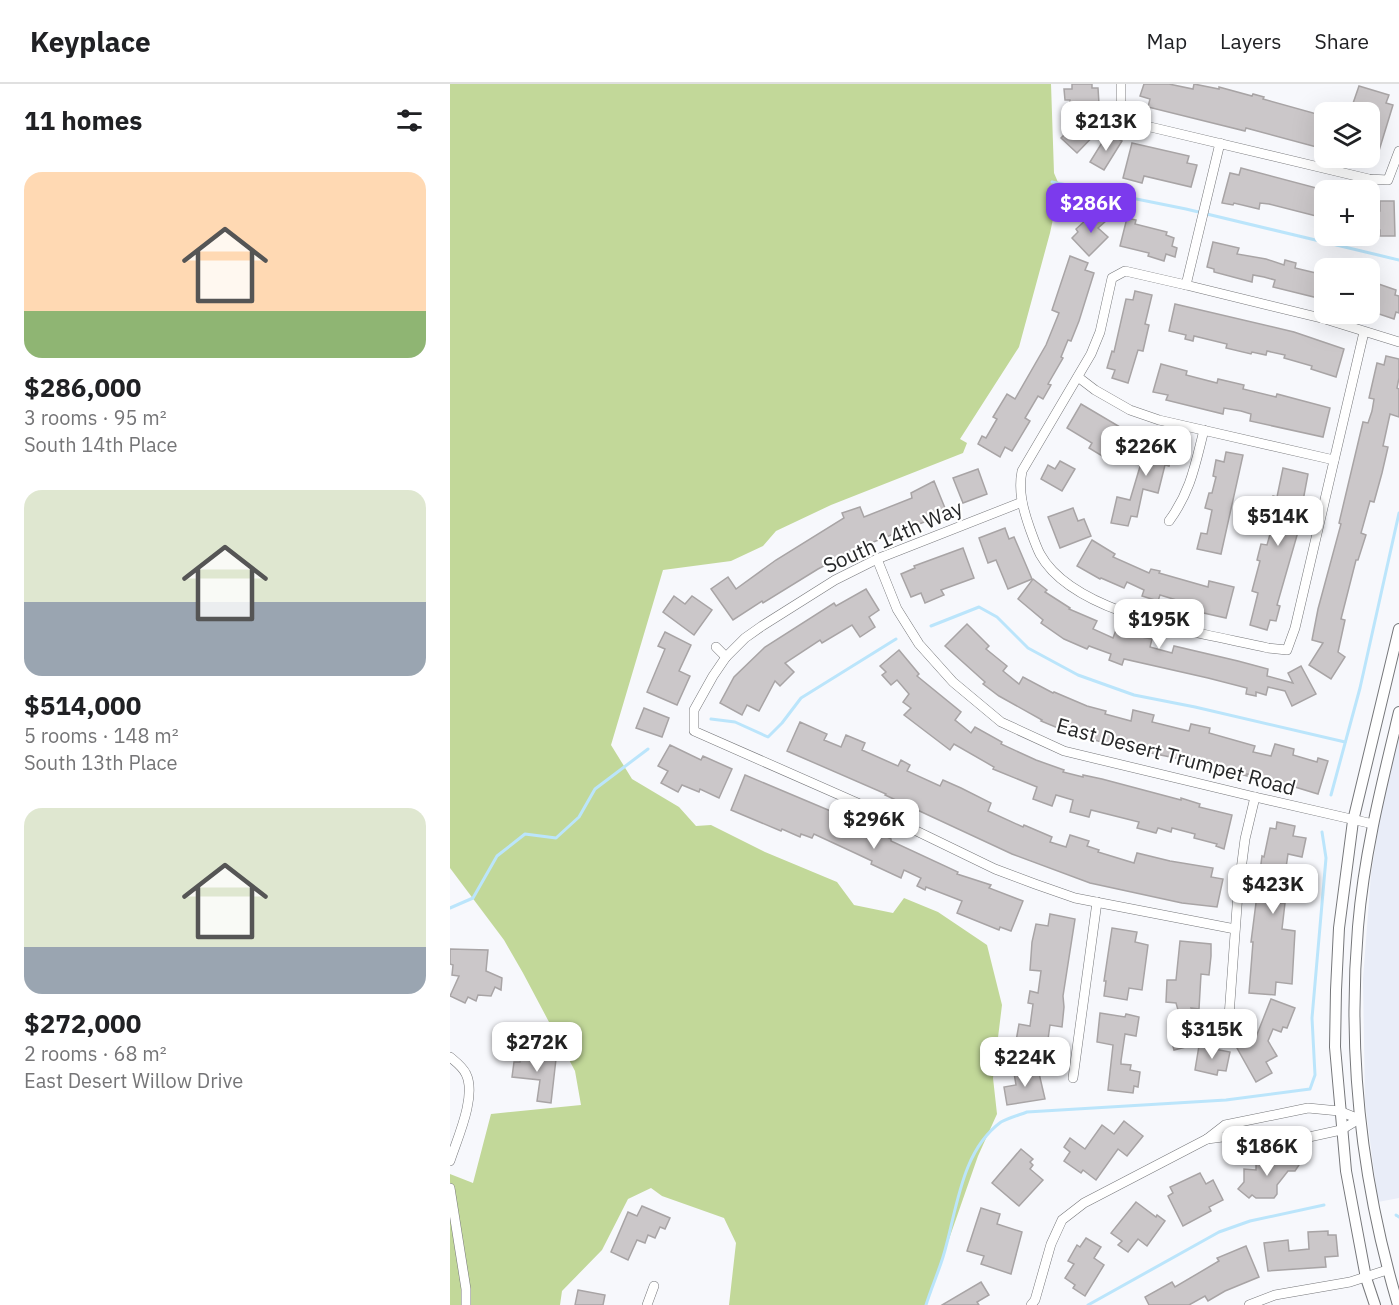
<!DOCTYPE html>
<meta charset="utf-8">
<style>
body{margin:0;font-family:"IBM Plex Sans",sans-serif;background:#f2f2f2;color:#202124;height:100vh;display:flex;flex-direction:column;font-size:22px;white-space:nowrap}
*{box-sizing:border-box;margin:0}
p{font-size:20px;color:#757577}
.icon{flex:none;width:33px;height:33px;fill:none;stroke:currentColor;stroke-width:2;stroke-linecap:round;stroke-linejoin:round}
.map{position:relative;flex:1;overflow:hidden}
.details{display:flex;flex-direction:column;background:#fff;width:450px}
.details>*{flex:none}
.tools{position:absolute;left:864px;top:18px;display:grid;gap:12px}
.tools a{display:grid;place-items:center;width:66px;height:66px;border-radius:12px;background:#fff;box-shadow:0 6px 24px #0002;font-size:30px}
.price{position:absolute;translate:-50% -51px;padding:0 14px;border-radius:12px;background:#fff;color:#222;font-size:20px;line-height:39px;filter:drop-shadow(0 2px 3px #0008)}
.price::after{content:'';position:absolute;left:50%;top:36px;width:18px;height:14px;margin-left:-9px;background:inherit;clip-path:polygon(0 0,100% 0,50% 100%)}
.price.current{background:#7c3aed;color:#fff}
ul{padding:0;list-style:none}
li{display:grid;align-content:center;gap:12px;height:318px;padding:0 24px}
li span{display:grid;place-items:center;height:186px;border-radius:18px;color:#555}
li>.icon{margin-inline-start:auto}
span .icon{width:108px;height:108px;fill:#fffc;stroke-width:1}
li b{font-size:26px}
h2{display:flex;justify-content:space-between;align-items:center;height:72px;padding:0 24px;font-size:26px}
header{display:flex;align-items:center;gap:36px;box-sizing:border-box;height:84px;padding:0 30px;background:#fff;border-bottom:2px solid #e0e0e0}
header strong{font-size:28px}
nav{display:flex;gap:33px;margin-inline-start:auto;font-size:21px}
main{display:flex;flex:1;min-height:0}
.map>svg:first-child{display:block}
.built{fill:#e9edf8}
.green{fill:#c2d899}
.lines{fill:none;stroke-linecap:round;stroke-linejoin:round}
.stream{stroke:#bbe5fb;stroke-width:3}
.building{fill:#cbc7c9;stroke:#a8a4a5;stroke-width:1.5}
.minor-casing{stroke:#76777a;stroke-width:10}
.tertiary-casing{stroke:#76777a;stroke-width:12}
.minor{stroke:#fff;stroke-width:9}
.tertiary{stroke:#fff;stroke-width:10}
.labels{text-anchor:middle;stroke-width:4.5;stroke-linejoin:round;paint-order:stroke}
.street-label{font-size:21px;fill:#262728;stroke:#fff}
</style>
<header>
<strong>Keyplace</strong>
<nav><a>Map</a><a>Layers</a><a>Share</a></nav>
</header>
<main>
<section class="details">
<h2>11 homes<svg class="icon" aria-label="filters" viewBox="0 0 24 24"><path d="M4 7h16M4 17h16"/><circle cx="9" cy="7" r="2"/><circle cx="15" cy="17" r="2"/></svg></h2>
<ul>
<li><span style="background:linear-gradient(#ffd9b3 75%,#8fb573 0)"><svg class="icon" aria-label="home" viewBox="0 0 24 24"><path d="M3 11l9-7 9 7M6 9v11h12V9"/></svg></span><div><b>$286,000</b><p>3 rooms · 95 m²</p><p>South 14th Place</p></div></li>
<li><span style="background:linear-gradient(#dfe7d0 60%,#9aa5b1 0)"><svg class="icon" aria-label="home" viewBox="0 0 24 24"><path d="M3 11l9-7 9 7M6 9v11h12V9"/></svg></span><div><b>$514,000</b><p>5 rooms · 148 m²</p><p>South 13th Place</p></div></li>
<li><span style="background:linear-gradient(#dfe7d0 75%,#9aa5b1 0)"><svg class="icon" aria-label="home" viewBox="0 0 24 24"><path d="M3 11l9-7 9 7M6 9v11h12V9"/></svg></span><div><b>$272,000</b><p>2 rooms · 68 m²</p><p>East Desert Willow Drive</p></div></li>
</ul>
</section>
<div class="map">
<svg width="949" height="1221" viewBox="0 0 949 1221">
<rect width="100%" height="100%" fill="#f7f8fc"/>
<polygon class="built" points="949,650 949,1114 928,1118 915,1018 913,895 921,790 931,728"/>
<polygon class="green" points="0,0 601,0 604,89 610,103 600,149 569,263 510,355 517,359 513,369 381,421 326,447 313,462 281,477 213,486 161,661 182,695 229,723 246,742 261,741 315,768 387,798 404,821 443,829 454,814 488,828 537,861 552,921 543,994 547,1030 528,1072 476,1221 279,1221 286,1159 274,1134 212,1112 201,1104 178,1115 152,1166 112,1207 110,1221 0,1221 0,1090 23,1099 41,1030 131,1021 125,987 73,889 54,856 0,784"/>
<g class="lines">
<g class="stream">
<polyline points="602,98 736,125 949,176"/>
<polyline points="481,542 529,523 547,533 578,564 628,591 684,611 745,623 895,658"/>
<polyline points="261,635 285,638 318,653 332,639 351,614 446,555"/>
<polyline points="881,711 910,604 949,429"/>
<polyline points="0,824 23,814 47,772 75,750 106,754 129,733 145,705 198,665"/>
<polyline points="946,1131 949,1133"/>
<path d="M476,1221C481,1205 488,1189 493,1173C507,1128 510,1068 551,1038C558,1034 569,1031 577,1028L776,1016L860,1005L865,991L862,934L876,774L872,748"/>
<polyline points="638,1221 769,1148 800,1137 874,1121"/>
</g>
</g>
<g class="building">
<polygon points="622,0 642,0 642,4 648,4 649,20 643,20 643,33 653,42 627,69 611,54 640,25 620,25 620,16 615,16 614,5 622,5"/>
<polygon points="694,0 719,0 743,5 744,0 769,5 769,3 802,12 803,10 814,13 813,15 874,32 874,65 796,44 795,47 698,23 700,15 690,12"/>
<polygon points="909,2 939,11 936,19 943,21 928,70 920,67 920,28 900,28"/>
<polygon points="658,49 672,57 654,86 640,78"/>
<polygon points="682,59 739,72 737,79 747,81 741,103 694,92 692,99 673,94"/>
<polygon points="791,84 874,106 874,134 819,120 810,119 809,125 784,119 783,121 772,119 780,89 789,91"/>
<polygon points="930,117 944,117 945,152 930,152 930,146 924,146 924,127 930,127"/>
<polygon points="648,128 656,137 648,144 658,153 639,172 622,154 628,148 626,145 638,134 640,136"/>
<polygon points="677,134 686,136 685,140 717,148 716,151 724,154 722,162 727,164 725,173 716,170 714,177 698,172 699,169 670,162"/>
<polygon points="763,158 789,164 787,170 816,175 834,181 835,176 846,179 845,184 866,189 867,184 874,186 874,209 870,207 868,214 823,203 825,196 814,193 803,191 802,198 764,188 764,185 757,183"/>
<polygon points="620,172 638,179 635,186 644,189 629,237 621,257 618,256 611,273 613,274 598,300 601,301 593,315 588,312 575,334 580,337 562,367 555,363 550,373 528,360 532,352 536,354 547,335 543,333 557,310 565,315 596,261 609,229 602,226"/>
<polygon points="920,197 946,206 945,211 949,212 949,229 946,228 944,235 920,227"/>
<polygon points="685,207 702,211 695,240 699,241 693,267 688,266 678,299 662,294 665,286 657,284 662,267 664,268 676,215 683,216"/>
<polygon points="725,220 844,248 894,265 886,293 861,285 862,282 834,274 835,271 817,267 816,271 802,268 801,270 776,264 777,260 744,252 743,257 735,255 736,251 719,247"/>
<polygon points="936,272 949,275 949,294 947,304 949,305 949,333 940,330 933,362 938,363 932,389 924,418 920,417 911,449 916,451 908,476 906,476 891,535 895,536 888,568 895,573 881,595 859,581 873,559 862,556 868,525 891,440 889,439 913,338 918,339 922,327 924,315 919,314 927,279 934,281"/>
<polygon points="711,280 737,287 736,291 767,299 768,295 794,301 793,305 826,313 827,310 880,324 873,353 800,337 801,330 791,327 774,324 773,330 716,316 718,311 703,308"/>
<polygon points="631,320 670,343 667,348 677,353 662,378 639,364 642,359 617,344"/>
<polygon points="700,349 727,357 719,382 715,381 708,409 693,405 687,433 681,432 678,442 661,439 667,413 680,416"/>
<polygon points="776,368 793,371 771,470 747,465 751,449 757,450 762,426 755,424 759,409 762,409 766,393 763,392 766,376 774,378"/>
<polygon points="610,377 625,385 612,407 591,395 598,381 605,385"/>
<polygon points="833,384 858,390 850,433 852,434 827,521 830,522 826,537 820,536 817,546 800,541 808,509 802,507 810,477 807,476 811,460 817,461 822,443 825,432 818,430 823,412 827,413"/>
<polygon points="528,385 537,410 513,419 503,394"/>
<polygon points="484,397 497,429 398,468 399,469 368,485 313,519 312,517 283,536 261,505 278,493 286,505 326,476 394,434 392,429 410,423 414,433 462,414 461,409"/>
<polygon points="623,424 628,437 634,435 641,452 610,464 598,433"/>
<polygon points="555,444 559,455 564,453 582,495 558,505 546,476 538,479 529,454"/>
<polygon points="642,456 665,470 663,473 699,489 701,485 710,487 709,489 758,503 759,497 784,503 776,534 731,524 733,518 710,511 708,517 692,512 694,506 677,498 674,504 651,494 650,495 627,482"/>
<polygon points="513,464 524,494 491,506 494,511 475,519 471,509 461,513 451,490 465,484 464,482"/>
<polygon points="583,495 597,506 595,508 620,524 619,525 647,537 643,545 663,554 666,546 686,553 686,552 702,555 700,563 722,569 724,562 788,577 818,585 817,592 843,599 838,589 851,582 866,610 842,622 835,607 818,603 816,611 806,608 806,612 796,610 797,604 758,594 674,575 672,581 659,576 661,570 639,562 637,565 614,555 591,539 593,536 568,515"/>
<polygon points="416,505 429,526 419,533 425,543 410,553 402,541 372,559 370,556 335,579 344,588 330,602 325,597 309,627 297,621 292,631 270,619 284,593 315,563 384,519 386,522"/>
<polygon points="224,512 235,520 242,512 262,526 244,551 213,528"/>
<polygon points="517,540 539,562 536,565 557,582 553,587 569,600 573,593 603,609 604,608 637,622 656,627 655,630 681,637 683,626 704,631 702,638 739,647 741,640 760,644 759,649 805,662 803,668 821,672 825,660 844,665 843,671 867,678 868,674 878,677 868,710 835,700 834,703 820,699 821,696 797,690 797,692 779,687 778,689 730,675 662,661 620,649 591,637 592,636 549,612 533,600 535,598 495,562"/>
<polygon points="215,548 241,561 229,587 240,592 227,621 197,608 215,565 208,562"/>
<polygon points="449,566 469,590 467,592 511,628 505,636 521,649 525,643 552,658 551,660 586,676 614,686 613,688 633,693 633,691 652,695 731,716 731,714 750,720 749,723 782,731 774,765 766,762 767,760 744,754 745,750 722,744 721,748 708,744 706,749 687,744 689,738 641,726 639,733 620,728 623,716 606,711 602,722 583,715 587,703 543,685 544,683 504,660 500,666 454,631 461,624 453,618 459,610 447,596 441,601 432,591 436,588 430,582"/>
<polygon points="194,624 219,634 212,653 186,644"/>
<polygon points="350,638 377,650 374,656 391,663 396,651 415,659 412,666 448,682 451,676 460,681 457,687 490,702 493,696 511,704 541,719 538,727 573,743 574,741 602,753 600,758 616,763 620,751 639,757 637,762 649,766 648,768 684,779 687,769 720,777 763,784 761,793 773,795 767,823 732,819 640,799 562,770 435,711 436,710 337,667"/>
<polygon points="220,661 251,676 253,672 282,685 269,714 250,705 249,708 232,701 228,708 211,699 218,687 208,682"/>
<polygon points="295,691 409,739 441,755 441,757 508,788 507,790 541,801 539,804 573,817 561,847 550,843 549,846 507,829 512,817 476,803 475,806 467,802 471,794 454,786 451,794 421,780 422,777 405,769 364,750 362,754 351,750 350,753 332,745 331,747 281,726"/>
<polygon points="827,738 845,742 843,752 856,754 852,773 838,770 831,819 835,819 832,845 845,847 842,900 826,898 825,911 799,909 803,858 801,858 812,772 814,773 820,744 826,745"/>
<polygon points="600,830 625,835 613,912 614,923 612,943 600,941 595,977 560,971 561,962 565,963 569,940 580,942 583,920 578,919 580,907 588,909 591,887 580,886 582,858 586,840 598,842"/>
<polygon points="662,844 687,848 685,858 698,861 692,906 679,904 677,916 654,912 656,897 654,897"/>
<polygon points="730,857 761,860 761,872 759,891 751,890 749,925 741,924 751,959 724,966 719,947 724,946 722,938 731,936 726,919 716,918 717,896 726,896"/>
<polygon points="0,865 38,866 36,887 52,894 51,906 45,903 41,912 28,911 26,917 18,913 15,919 0,912 9,892 2,891 3,881 0,880"/>
<polygon points="821,915 845,924 837,944 833,943 831,948 823,945 818,957 827,972 816,978 822,989 806,998 787,964 806,953"/>
<polygon points="650,929 675,933 676,930 689,933 686,952 675,950 671,977 671,980 681,981 680,986 690,988 688,1003 684,1002 683,1009 658,1006 663,961 647,958"/>
<polygon points="749,962 780,968 776,987 768,986 767,991 745,986"/>
<polygon points="71,967 85,968 85,973 106,975 101,1019 87,1017 90,996 62,993 64,978 70,978"/>
<polygon points="588,985 595,1015 557,1021 554,1003 566,1001 564,989"/>
<polygon points="674,1037 693,1052 677,1072 668,1065 646,1096 633,1086 631,1089 614,1077 620,1068 614,1063 620,1054 635,1065 652,1041 664,1050"/>
<polygon points="571,1065 583,1075 580,1078 583,1081 580,1085 593,1096 569,1122 542,1099"/>
<polygon points="810,1075 849,1075 849,1081 845,1087 838,1087 827,1101 827,1110 824,1114 806,1114 802,1111 799,1114 788,1105 794,1098 794,1085 806,1086 806,1079"/>
<polygon points="750,1089 756,1100 763,1096 773,1116 759,1123 761,1127 733,1142 718,1112 723,1109 720,1103"/>
<polygon points="686,1118 706,1133 707,1131 715,1137 697,1162 688,1155 678,1168 668,1161 672,1157 661,1149"/>
<polygon points="192,1122 220,1134 215,1145 210,1143 205,1154 198,1151 195,1159 187,1156 178,1176 161,1168 178,1128 187,1132"/>
<polygon points="531,1124 550,1130 547,1140 572,1148 561,1190 531,1180 534,1172 517,1167"/>
<polygon points="878,1147 878,1151 886,1151 888,1172 875,1173 876,1183 818,1187 814,1159 838,1156 839,1167 859,1165 858,1148"/>
<polygon points="636,1154 651,1163 644,1174 654,1181 635,1212 623,1204 625,1201 615,1194 624,1180 618,1177 627,1161 630,1163"/>
<polygon points="796,1162 809,1193 775,1207 758,1217 755,1212 739,1221 699,1221 695,1213 722,1198 725,1203 769,1177 767,1174"/>
<polygon points="531,1198 539,1211 527,1218 529,1221 492,1221"/>
<polygon points="128,1206 155,1211 153,1221 125,1221"/>
</g>
<g class="lines">
<g class="minor-casing">
<g id="minor">
<polyline points="671,0 671,32 692,41 919,95 938,96 949,67"/>
<path d="M770,59L736,201L675,187L662,194L650,248L641,270L572,387C568,407 573,425 580,445C583,453 586,462 590,470C624,532 754,549 818,564L837,566L845,544L914,248"/>
<polyline points="736,201 875,235 949,258"/>
<polyline points="628,293 645,306 680,326 709,336 884,376"/>
<polyline points="572,418 427,475 385,496 312,542 295,554 276,573 263,592 244,626 244,647 419,724 545,785 585,800 625,814 785,845"/>
<path d="M719,437C741,407 745,381 754,346"/>
<polyline points="427,475 447,525 469,560 503,598 551,638 614,667 805,713 923,740"/>
<polyline points="266,563 276,573"/>
<polyline points="779,932 788,809 795,755 805,713"/>
<path d="M0,973C6,978 13,983 16,990C27,1012 7,1055 0,1077"/>
<polyline points="623,994 647,818"/>
<polyline points="757,1055 796,1050 811,1050 821,1054 859,1053 891,1046 909,1035"/>
<polyline points="0,1104 16,1205 16,1221"/>
<polyline points="197,1221 204,1202"/>
<polyline points="581,1221 585,1216 601,1160 612,1136 634,1119 757,1055 775,1041 858,1024 889,1027 909,1035"/>
<polyline points="799,1221 825,1211 900,1198 937,1186"/>
</g>
</g>
<g class="tertiary-casing">
<g id="tertiary">
<polyline points="925,1221 916,1194 896,1087 885,963 886,906 889,844 903,737 949,545"/>
<path d="M948,1221C911,1096 897,973 908,843C914,770 932,699 949,628"/>
</g>
</g>
<use href="#minor" class="minor"/>
<use href="#tertiary" class="tertiary"/>
</g>
<g class="labels">
<g class="street-label">
<text transform="translate(443 453) rotate(-24)" y="7">South 14th Way</text>
<text transform="translate(726 673) rotate(15)" y="7">East Desert Trumpet Road</text>
</g>
</g>
</svg>
<div class="tools">
<a><svg class="icon" aria-label="layers" viewBox="0 0 24 24"><path d="M12 4l9 5-9 5-9-5zM3 14l9 5 9-5"/></svg></a>
<a>+</a>
<a>−</a>
</div>
<b class="price" style="left:656px;top:68px">$213K</b>
<b class="price current" style="left:641px;top:150px">$286K</b>
<b class="price" style="left:696px;top:393px">$226K</b>
<b class="price" style="left:828px;top:463px">$514K</b>
<b class="price" style="left:709px;top:566px">$195K</b>
<b class="price" style="left:424px;top:766px">$296K</b>
<b class="price" style="left:823px;top:831px">$423K</b>
<b class="price" style="left:762px;top:976px">$315K</b>
<b class="price" style="left:87px;top:989px">$272K</b>
<b class="price" style="left:575px;top:1004px">$224K</b>
<b class="price" style="left:817px;top:1093px">$186K</b>
</div>
</main>
